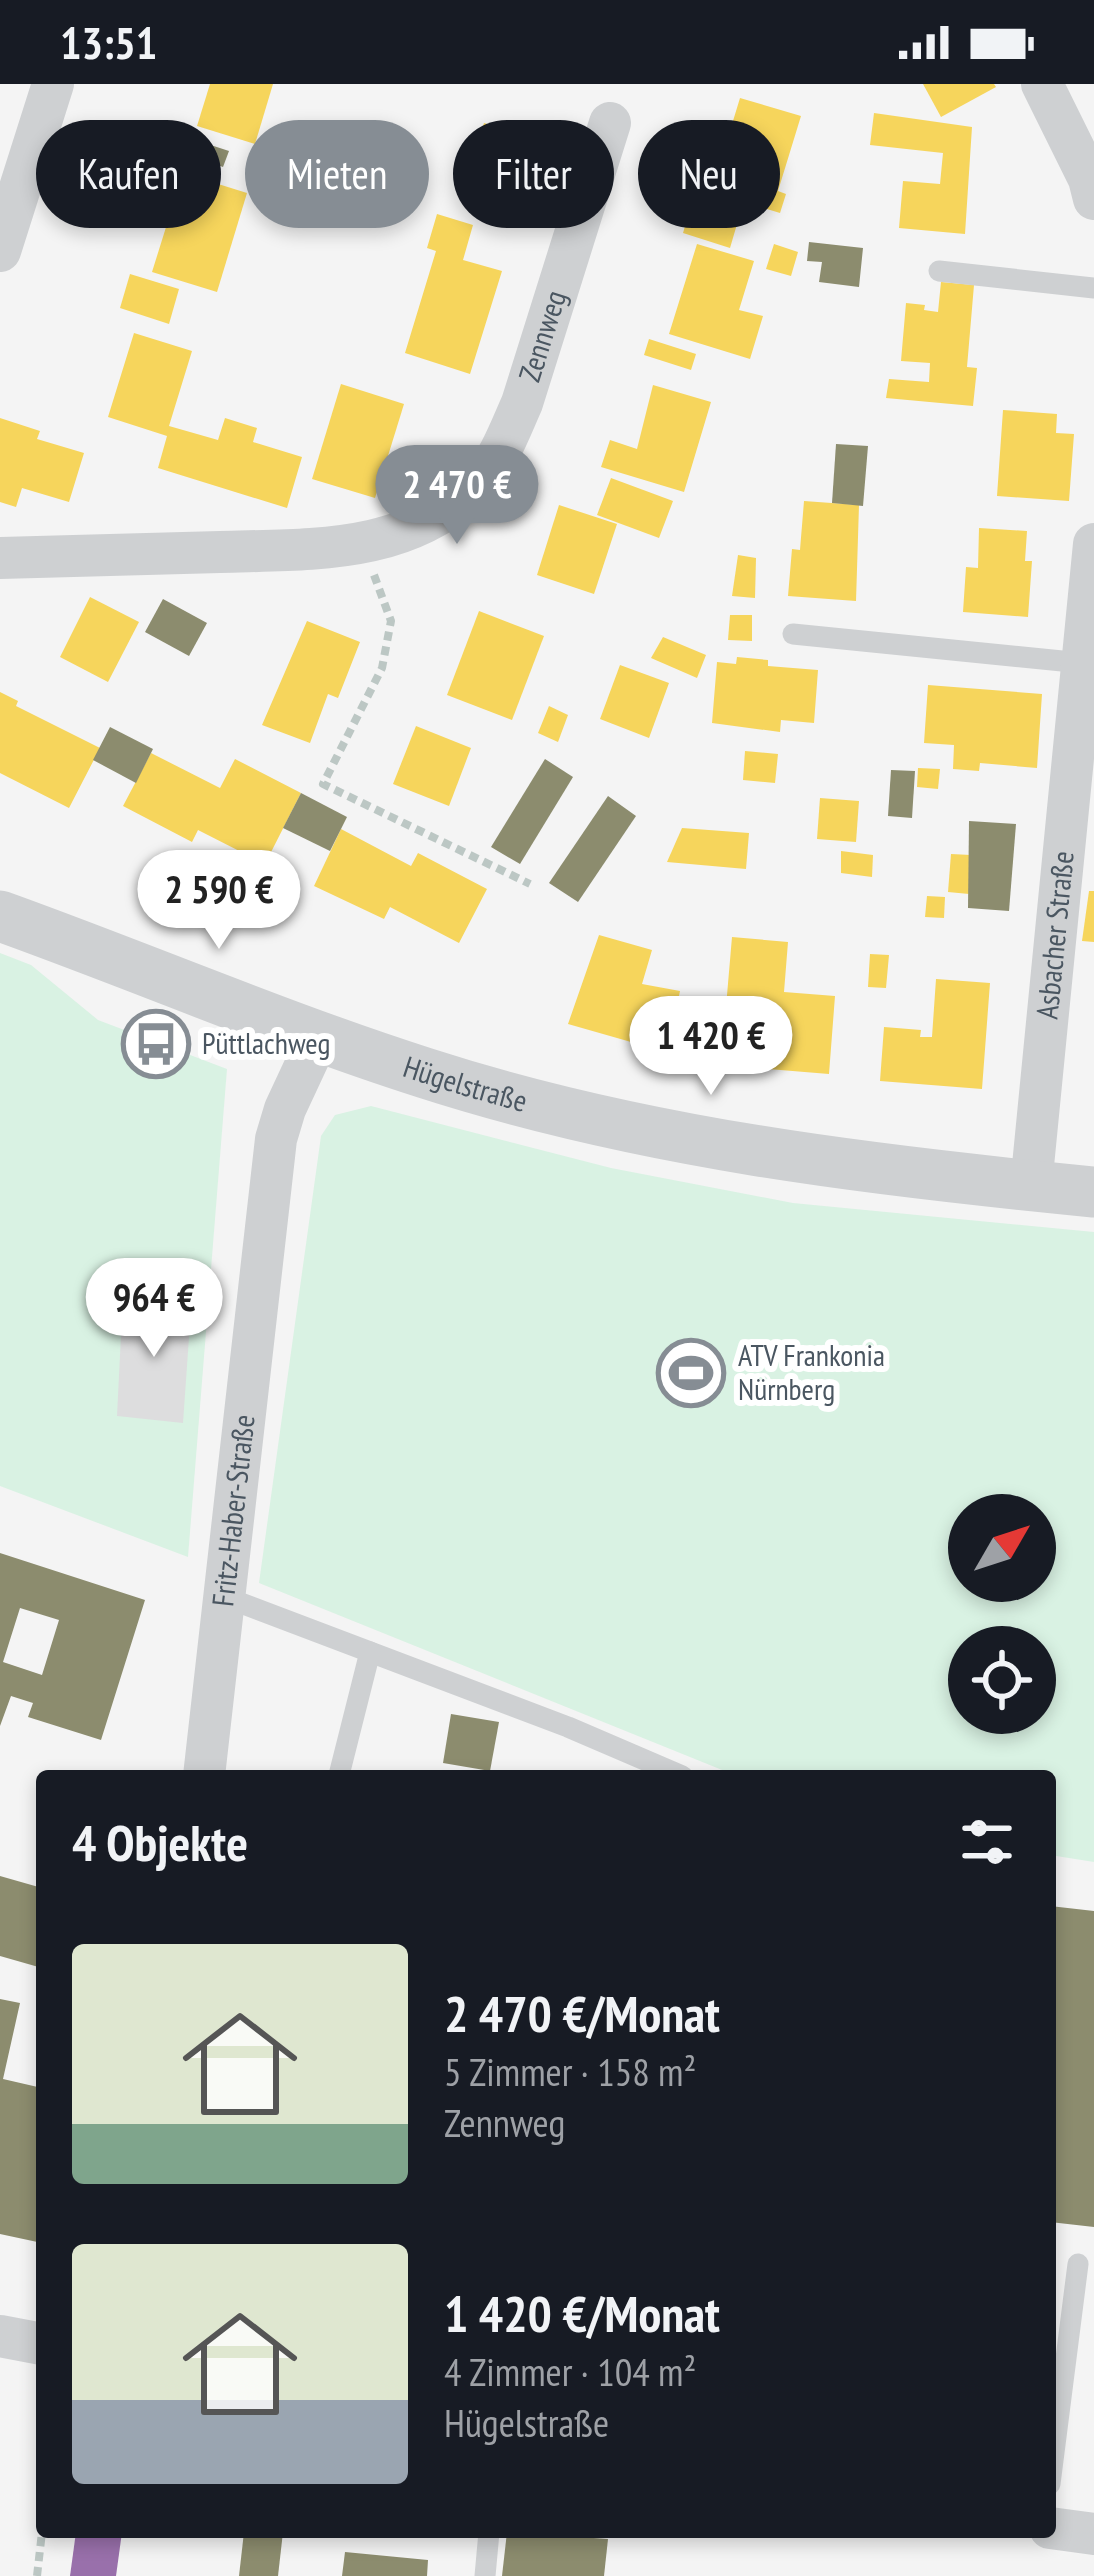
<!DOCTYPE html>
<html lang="de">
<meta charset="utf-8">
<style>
body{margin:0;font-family:"PT Sans Narrow",sans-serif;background:#20242c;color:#f1f3f6;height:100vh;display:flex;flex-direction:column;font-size:45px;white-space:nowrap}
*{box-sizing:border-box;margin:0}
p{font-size:39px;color:#9ea1a6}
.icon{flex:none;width:66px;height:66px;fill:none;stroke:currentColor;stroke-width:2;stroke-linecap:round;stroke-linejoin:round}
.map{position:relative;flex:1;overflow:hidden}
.details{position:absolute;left:36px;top:1686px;width:1020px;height:768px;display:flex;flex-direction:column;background:#171b24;border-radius:12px;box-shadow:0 6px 18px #0003}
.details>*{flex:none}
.banner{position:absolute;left:36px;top:36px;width:1023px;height:108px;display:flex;gap:24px}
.needle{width:78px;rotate:51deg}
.fabs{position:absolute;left:948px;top:1410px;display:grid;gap:24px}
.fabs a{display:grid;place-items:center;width:108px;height:108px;border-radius:50%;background:#171b24;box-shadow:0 6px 18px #0003;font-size:60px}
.price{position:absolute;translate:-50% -102px;padding:0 27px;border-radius:42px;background:#fff;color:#222;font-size:39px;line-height:78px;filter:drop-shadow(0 3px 6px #0008)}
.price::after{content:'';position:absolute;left:50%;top:72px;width:36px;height:27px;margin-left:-18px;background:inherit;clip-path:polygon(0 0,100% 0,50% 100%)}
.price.on{background:#868d94;color:#fff}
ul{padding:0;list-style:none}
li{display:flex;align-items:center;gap:36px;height:300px;padding:0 36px}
li span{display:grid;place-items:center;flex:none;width:336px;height:240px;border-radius:12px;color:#555}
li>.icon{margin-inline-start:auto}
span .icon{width:144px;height:144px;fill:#fffc;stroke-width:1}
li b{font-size:51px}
h2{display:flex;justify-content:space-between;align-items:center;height:144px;padding:0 36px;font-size:51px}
.tag{padding:0 42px;border-radius:54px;background:#171b24;box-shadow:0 6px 18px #0003;font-size:42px;line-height:108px}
.tag.on{background:#868d94;color:#fff}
.status{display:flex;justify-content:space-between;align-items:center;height:84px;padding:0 60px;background:#171b24;direction:ltr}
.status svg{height:33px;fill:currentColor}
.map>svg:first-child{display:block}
.green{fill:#d9f2e3;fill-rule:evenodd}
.homes{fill:#f6d55c}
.offices{fill:#9970ab}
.industry{fill:#8c8c6e;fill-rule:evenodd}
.building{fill:#ddddde}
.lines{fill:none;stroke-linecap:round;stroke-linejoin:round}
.path{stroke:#bcc7c4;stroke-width:8;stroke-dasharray:9 6;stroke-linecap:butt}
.service{stroke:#ced0d2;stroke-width:21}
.minor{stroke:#ced0d2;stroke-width:42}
.tertiary{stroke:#ced0d2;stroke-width:51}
.labels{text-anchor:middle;stroke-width:12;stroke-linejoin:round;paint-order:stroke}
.street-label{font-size:30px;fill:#4a5661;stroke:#fff}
.poi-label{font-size:30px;fill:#4a5661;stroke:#fff;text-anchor:start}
</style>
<div class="status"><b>13:51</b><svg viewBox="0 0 49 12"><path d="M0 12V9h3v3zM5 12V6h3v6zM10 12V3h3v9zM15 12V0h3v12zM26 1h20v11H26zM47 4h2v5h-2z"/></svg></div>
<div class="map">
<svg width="1094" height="2492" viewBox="0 0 1094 2492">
<rect width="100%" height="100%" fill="#f4f4f4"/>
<g class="green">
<polygon points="0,869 31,881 98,936 227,985 188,1473 0,1402"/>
<path d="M371,1022L611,1084L793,1119L1094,1148V1778L1050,1771V1692H737L259,1499L321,1052L335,1031ZM969,1431H1035V1497H969ZM969,1563H1035V1629H969Z"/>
</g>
<g class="homes">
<polygon points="210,0 273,0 255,60 197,42"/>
<polygon points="923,0 994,0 996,3 941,33"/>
<polygon points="740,14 801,32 778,107 786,110 780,129 731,114 727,125 740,130 730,164 683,149 693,115 712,121 715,110 711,109"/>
<polygon points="874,29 972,43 965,150 899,144 903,97 940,100 943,69 870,61"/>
<polygon points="287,38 310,45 301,71 279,64"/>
<polygon points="484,39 541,56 518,134 460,116"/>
<polygon points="183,89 247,109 217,208 152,188"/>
<polygon points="437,130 473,141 463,176 502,187 470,290 405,269 436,167 427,164"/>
<polygon points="697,160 754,177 739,226 763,232 750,275 669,250"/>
<polygon points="774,160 798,168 791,192 766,185"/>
<polygon points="130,190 179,205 169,240 120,224"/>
<polygon points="941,198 974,201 967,283 977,284 973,322 886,314 889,295 929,298 930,279 901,277 906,219 925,221 924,226 938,228"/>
<polygon points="134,249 192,267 169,342 218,356 225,334 257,344 253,358 302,373 287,424 158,384 167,352 108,333"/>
<polygon points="649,255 696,270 691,286 644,271"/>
<polygon points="341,300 404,320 375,414 312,395"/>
<polygon points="653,301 711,318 684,408 601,383 610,356 637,365"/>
<polygon points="1003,326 1057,330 1056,349 1074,350 1069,417 997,412"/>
<polygon points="0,334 40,347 37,355 84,369 69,418 22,404 16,423 0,418"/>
<polygon points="611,394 673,417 659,454 597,431"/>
<polygon points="804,417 859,421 856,517 788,512 792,465 800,466"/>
<polygon points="559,421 617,440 594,510 537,491"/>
<polygon points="979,444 1027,447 1025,477 1032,477 1028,533 963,528 966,483 978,484"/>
<polygon points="738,471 756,474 755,514 732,512"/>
<polygon points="90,513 139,538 108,598 60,573"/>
<polygon points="479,527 544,552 512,636 447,611"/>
<polygon points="730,531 752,531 752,557 728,556"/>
<polygon points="307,537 360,558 338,614 328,610 310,659 262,641"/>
<polygon points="663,553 706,571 697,594 651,574"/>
<polygon points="737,573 768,576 768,582 818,586 814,639 781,636 780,648 712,639 717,578 736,580"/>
<polygon points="620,581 669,599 649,654 600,635"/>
<polygon points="928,601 1042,610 1037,684 980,679 979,687 953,685 954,661 924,659"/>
<polygon points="0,608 18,617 16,622 100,664 69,724 0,689"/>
<polygon points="549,622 568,631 558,658 538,649"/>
<polygon points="416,642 471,664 449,722 393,700"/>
<polygon points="745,667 778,670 775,699 743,696"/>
<polygon points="151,669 220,704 235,675 301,709 265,780 198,746 192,758 123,722"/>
<polygon points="918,684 940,685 938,705 917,703"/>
<polygon points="820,714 859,717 856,758 817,755"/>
<polygon points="682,744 749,749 746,785 667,778"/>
<polygon points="341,745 411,782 418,769 487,805 459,859 390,823 384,835 314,802"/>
<polygon points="841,767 873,771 872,793 841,789"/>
<polygon points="951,770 971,771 969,810 948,808"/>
<polygon points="1089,807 1094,807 1094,858 1082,857"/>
<polygon points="927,812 945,813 944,834 925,833"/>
<polygon points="599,851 652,866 642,900 680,907 678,917 688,920 673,970 568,940"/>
<polygon points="732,853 788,858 784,908 835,912 829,990 721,981"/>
<polygon points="870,870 889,871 886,904 868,903"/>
<polygon points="936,895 990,899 982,1005 880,997 884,943 921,946 920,953 932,953"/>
</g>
<polygon class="offices" points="76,2448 122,2448 116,2492 70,2492"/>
<g class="industry">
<polygon points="177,50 229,67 223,83 173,65"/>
<polygon points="809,158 863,164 859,203 819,198 822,178 807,177"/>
<polygon points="836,360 868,362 863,422 832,419"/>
<polygon points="163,515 207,539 189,572 145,548"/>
<polygon points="110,643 153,665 136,699 93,676"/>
<polygon points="545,675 573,693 520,780 491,763"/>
<polygon points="891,686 915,687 912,734 888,732"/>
<polygon points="301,709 347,733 330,767 283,744"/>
<polygon points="608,712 636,732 578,818 549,799"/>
<polygon points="969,737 1016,740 1009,827 968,824"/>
<path d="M0,1469L145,1516L101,1656L28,1633L33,1619L11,1612L0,1642ZM20,1524L59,1536L42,1591L3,1578Z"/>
<polygon points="451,1630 499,1638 490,1687 443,1679"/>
<polygon points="0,1792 42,1804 42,1884 0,1872"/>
<polygon points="1050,1822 1094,1827 1094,2143 1050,2138"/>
<polygon points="0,1915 20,1919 3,1995 42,2004 42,2159 0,2150"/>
<polygon points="244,2448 283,2448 278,2492 239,2492"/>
<polygon points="507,2448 608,2455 604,2492 502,2492"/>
<polygon points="345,2468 428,2476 427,2492 342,2492"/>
</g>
<polygon class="building" points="133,1206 191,1225 183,1339 117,1332 121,1251"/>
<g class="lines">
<g class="path">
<polyline points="374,491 391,537 382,584 323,700 530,800"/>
<polyline points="37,2492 42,2448"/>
</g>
<g class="service">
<polyline points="939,187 1094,204"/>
<polyline points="793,550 1082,579"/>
<polyline points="225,1513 568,1643 682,1692"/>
<polyline points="339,1691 370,1568"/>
<polyline points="1050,2400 1078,2180"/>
<polyline points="485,2492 489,2448"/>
</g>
<g class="minor">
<polyline points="1042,0 1089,95 1094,115"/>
<polyline points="0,167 53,0"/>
<path id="s1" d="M0,474C73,472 147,470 220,468C312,465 409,471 478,399C499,377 510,346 522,319L610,39"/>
<path id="s2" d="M1031,1102L1094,460"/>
<path id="s3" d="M204,1692L276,1055L285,1025L319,952"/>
<polyline points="0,2252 42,2260"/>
<polyline points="1050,2444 1094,2450"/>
</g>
<path class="tertiary" id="s4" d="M0,832C142,883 281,943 425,989C642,1059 868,1086 1094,1108"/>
</g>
<defs>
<g id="bus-ring" transform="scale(3.45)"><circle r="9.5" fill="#fff" stroke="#868d94" stroke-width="1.5"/><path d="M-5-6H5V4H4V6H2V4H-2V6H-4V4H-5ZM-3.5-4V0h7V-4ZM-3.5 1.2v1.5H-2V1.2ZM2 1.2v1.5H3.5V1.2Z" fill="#868d94"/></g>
<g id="stadium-ring" transform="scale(3.45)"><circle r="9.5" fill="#fff" stroke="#868d94" stroke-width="1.5"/><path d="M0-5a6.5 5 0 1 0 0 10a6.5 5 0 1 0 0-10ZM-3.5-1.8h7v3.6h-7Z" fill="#868d94"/></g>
</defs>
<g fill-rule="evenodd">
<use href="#bus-ring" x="156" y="960"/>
<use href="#stadium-ring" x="691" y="1289"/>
</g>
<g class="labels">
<g class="street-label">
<text dy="10" stroke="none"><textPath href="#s1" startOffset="657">Zennweg</textPath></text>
<text dy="10" stroke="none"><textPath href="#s2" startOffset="252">Asbacher Straße</textPath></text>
<text dy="10" stroke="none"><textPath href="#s4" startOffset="495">Hügelstraße</textPath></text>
<text dy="10" stroke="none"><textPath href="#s3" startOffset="267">Fritz-Haber-Straße</textPath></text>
</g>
<g class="poi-label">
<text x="202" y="970">Püttlachweg</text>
<text x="738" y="1282">ATV Frankonia<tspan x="738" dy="34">Nürnberg</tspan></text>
</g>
</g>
</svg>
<div class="fabs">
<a><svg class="needle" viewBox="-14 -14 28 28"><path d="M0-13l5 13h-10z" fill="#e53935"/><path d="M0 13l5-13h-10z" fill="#9ea1a6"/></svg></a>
<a><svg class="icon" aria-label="locate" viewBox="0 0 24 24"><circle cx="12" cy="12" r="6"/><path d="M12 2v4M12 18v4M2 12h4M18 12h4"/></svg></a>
</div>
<b class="price on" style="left:457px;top:463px">2 470 €</b>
<b class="price" style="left:219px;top:868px">2 590 €</b>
<b class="price" style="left:711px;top:1014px">1 420 €</b>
<b class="price" style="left:154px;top:1276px">964 €</b>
<div class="banner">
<a class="tag">Kaufen</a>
<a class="tag on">Mieten</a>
<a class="tag">Filter</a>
<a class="tag">Neu</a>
</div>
<section class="details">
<h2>4 Objekte<svg class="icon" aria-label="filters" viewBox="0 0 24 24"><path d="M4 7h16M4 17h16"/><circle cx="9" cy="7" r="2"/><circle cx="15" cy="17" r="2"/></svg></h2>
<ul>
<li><span style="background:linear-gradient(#dfe7d0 75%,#7fa58c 0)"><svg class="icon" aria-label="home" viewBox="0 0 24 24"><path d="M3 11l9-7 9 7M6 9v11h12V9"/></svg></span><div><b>2 470 €/Monat</b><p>5 Zimmer · 158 m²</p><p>Zennweg</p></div></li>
<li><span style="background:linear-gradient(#dfe7d0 65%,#9aa5b1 0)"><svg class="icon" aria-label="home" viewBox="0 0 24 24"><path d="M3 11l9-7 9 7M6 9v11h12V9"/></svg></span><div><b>1 420 €/Monat</b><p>4 Zimmer · 104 m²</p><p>Hügelstraße</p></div></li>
</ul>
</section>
</div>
